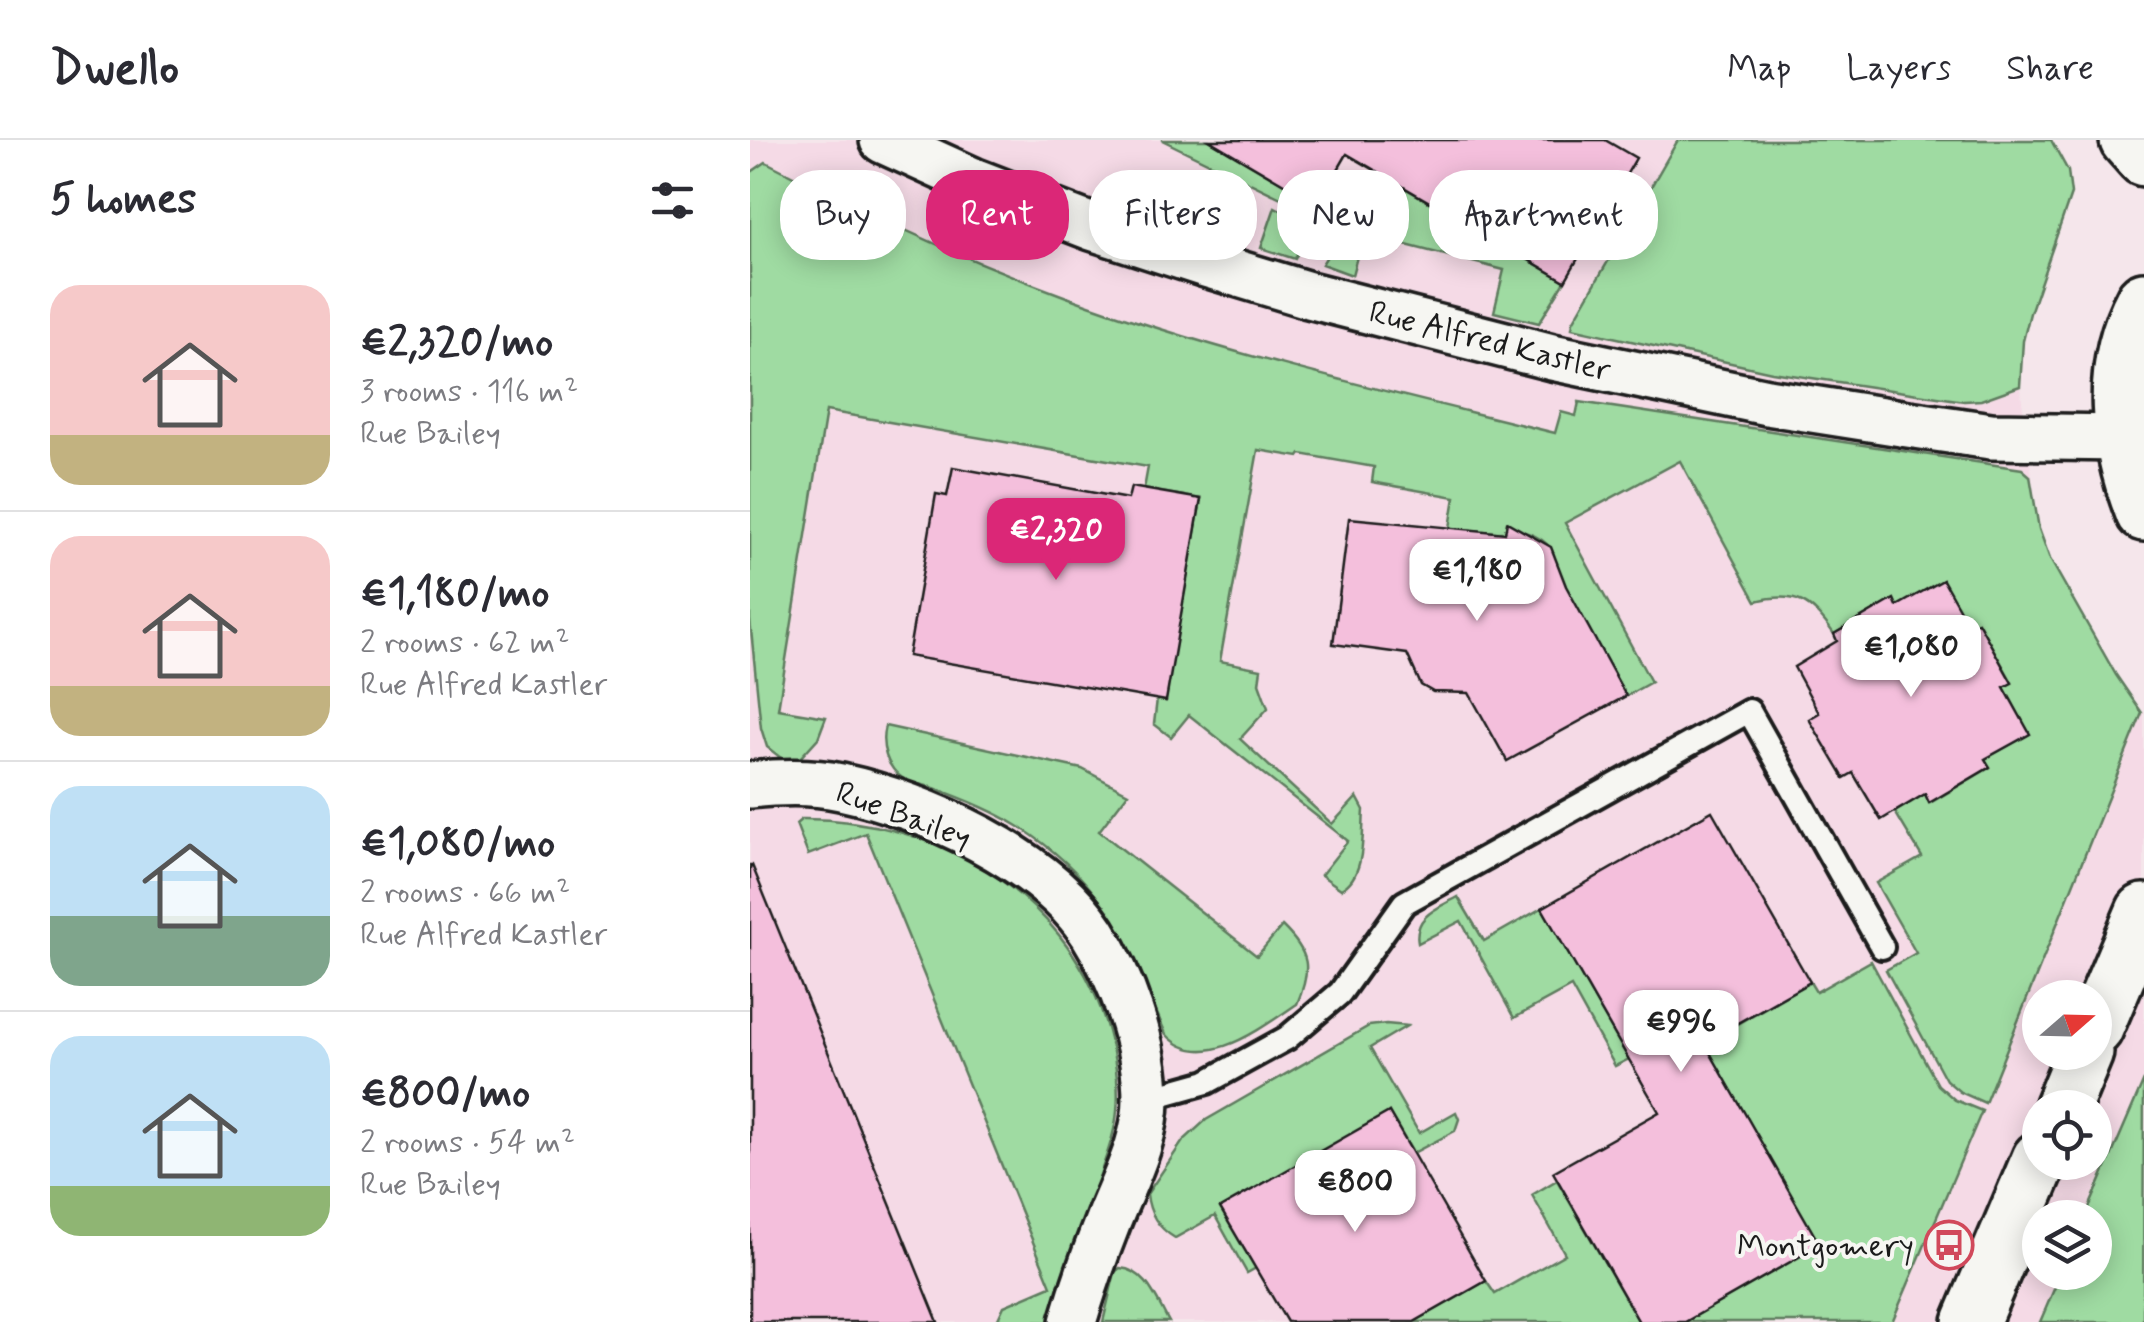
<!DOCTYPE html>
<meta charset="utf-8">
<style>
body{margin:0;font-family:Mynerve,sans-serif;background:#f7f7f7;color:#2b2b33;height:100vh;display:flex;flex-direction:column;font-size:38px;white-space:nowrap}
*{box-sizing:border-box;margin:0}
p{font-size:32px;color:#7c7c81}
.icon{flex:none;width:55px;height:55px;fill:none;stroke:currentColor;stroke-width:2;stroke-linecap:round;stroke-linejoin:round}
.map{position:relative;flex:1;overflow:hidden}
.sheet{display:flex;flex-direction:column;background:#fff;width:750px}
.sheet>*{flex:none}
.hud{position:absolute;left:30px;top:30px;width:950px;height:90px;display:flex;gap:20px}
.needle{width:65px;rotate:70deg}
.fabs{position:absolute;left:1272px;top:840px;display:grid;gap:20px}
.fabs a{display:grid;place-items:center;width:90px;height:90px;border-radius:50%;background:#fff;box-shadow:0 5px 25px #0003;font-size:50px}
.price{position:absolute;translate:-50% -85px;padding:0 22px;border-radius:20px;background:#fff;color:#222;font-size:32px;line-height:65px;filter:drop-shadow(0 2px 5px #0008)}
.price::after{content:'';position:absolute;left:50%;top:60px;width:30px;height:22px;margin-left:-15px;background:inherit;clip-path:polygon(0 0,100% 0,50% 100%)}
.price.current{background:#db2777;color:#fff}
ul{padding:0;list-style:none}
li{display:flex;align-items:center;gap:30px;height:250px;padding:0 50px}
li+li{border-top:2px solid #e1e1e2}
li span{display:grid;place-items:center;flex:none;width:280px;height:200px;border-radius:30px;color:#555}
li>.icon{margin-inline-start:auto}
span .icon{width:120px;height:120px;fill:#fffc;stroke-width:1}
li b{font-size:42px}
h2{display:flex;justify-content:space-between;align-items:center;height:120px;padding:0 50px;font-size:42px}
.chip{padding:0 35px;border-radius:40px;background:#fff;box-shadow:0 5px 25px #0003;font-size:35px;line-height:90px}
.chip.current{background:#db2777;color:#fff}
header{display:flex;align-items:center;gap:60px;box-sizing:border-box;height:140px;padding:0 50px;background:#fff;border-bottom:2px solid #e1e1e2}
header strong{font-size:48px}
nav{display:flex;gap:55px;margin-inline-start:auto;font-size:35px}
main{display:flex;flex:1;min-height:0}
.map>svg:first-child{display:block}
.built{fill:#f5dae6;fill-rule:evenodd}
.green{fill:#9fdba2;stroke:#5e7c5f;stroke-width:2.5}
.building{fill:#f4bfdc;stroke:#1c1c1c;stroke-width:2.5}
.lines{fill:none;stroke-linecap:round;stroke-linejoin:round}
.lane-casing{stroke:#1c1c1c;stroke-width:30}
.street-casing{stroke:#1c1c1c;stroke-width:52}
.secondary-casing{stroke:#1c1c1c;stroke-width:62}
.lane{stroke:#f6f6f2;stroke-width:22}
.street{stroke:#f6f6f2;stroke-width:45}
.secondary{stroke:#f6f6f2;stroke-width:55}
.labels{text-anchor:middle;stroke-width:8;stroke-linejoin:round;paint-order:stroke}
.street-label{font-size:32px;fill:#1c1c1c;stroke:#f6f6f2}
.poi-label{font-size:32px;fill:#1c1c1c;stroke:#f6f6f2;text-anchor:end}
</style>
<header>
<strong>Dwello</strong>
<nav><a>Map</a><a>Layers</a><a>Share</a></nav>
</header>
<main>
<section class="sheet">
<h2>5 homes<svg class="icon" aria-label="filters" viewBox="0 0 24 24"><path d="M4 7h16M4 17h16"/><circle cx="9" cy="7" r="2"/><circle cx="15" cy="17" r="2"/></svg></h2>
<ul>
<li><span style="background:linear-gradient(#f6c9c9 75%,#c2b280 0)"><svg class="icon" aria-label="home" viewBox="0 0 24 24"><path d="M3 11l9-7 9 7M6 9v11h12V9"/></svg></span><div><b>€2,320/mo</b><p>3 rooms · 116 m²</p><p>Rue Bailey</p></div></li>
<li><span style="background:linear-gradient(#f6c9c9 75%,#c2b280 0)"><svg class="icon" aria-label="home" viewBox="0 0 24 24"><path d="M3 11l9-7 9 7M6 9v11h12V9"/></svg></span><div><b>€1,180/mo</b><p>2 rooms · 62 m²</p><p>Rue Alfred Kastler</p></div></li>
<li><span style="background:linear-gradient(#bfe0f5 65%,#7fa58c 0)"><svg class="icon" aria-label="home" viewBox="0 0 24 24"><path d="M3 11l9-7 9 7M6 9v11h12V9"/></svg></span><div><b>€1,080/mo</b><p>2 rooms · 66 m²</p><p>Rue Alfred Kastler</p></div></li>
<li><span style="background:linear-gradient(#bfe0f5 75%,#8fb573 0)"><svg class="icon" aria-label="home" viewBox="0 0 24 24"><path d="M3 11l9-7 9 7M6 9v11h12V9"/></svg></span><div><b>€800/mo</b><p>2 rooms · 54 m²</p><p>Rue Bailey</p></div></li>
</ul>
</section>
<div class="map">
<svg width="1394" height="1182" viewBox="0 0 1394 1182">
<rect width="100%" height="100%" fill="#f5e6eb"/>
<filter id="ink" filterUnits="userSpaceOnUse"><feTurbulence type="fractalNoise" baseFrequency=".01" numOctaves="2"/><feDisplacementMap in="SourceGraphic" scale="20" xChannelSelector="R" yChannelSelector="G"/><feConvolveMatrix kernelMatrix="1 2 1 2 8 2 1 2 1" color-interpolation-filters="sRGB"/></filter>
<g filter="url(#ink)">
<path class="built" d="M0,0H1301L1318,31L1321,54L1280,173L1273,201L1270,246L1289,389L1300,419L1366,535L1394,574V1182H0ZM1290,858H1345V912H1290ZM1290,968H1345V1022H1290ZM1290,1078H1345V1132H1290Z"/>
<g class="green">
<polygon points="412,0 459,0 568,64 545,119 511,108 525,67 531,70 535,60"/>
<polygon points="928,0 1301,0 1318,31 1321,54 1280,173 1273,201 1270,246 1231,260 1214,261 1022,232 822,188 823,182"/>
<path d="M16,22C113,73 212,118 314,156C473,215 641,252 805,293L811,272L826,276L829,262L1272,329L1280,336L1289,389L1300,419L1366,535L1392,573L1235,963L1210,952L1196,940L1136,830L1166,813L1126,743L1172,717L1145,672L1175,654L1180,663L1239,628L1235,619L1279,594L1254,547L1262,542L1228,482L1219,486L1147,467L1143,460L1084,494C1061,462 1047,451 1006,461L930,321L815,383L901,542L876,556L800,419L804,415C798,398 773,389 756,389L755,393L700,388L705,357L622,342L624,327L551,314L549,317L508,310L470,521L511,529L509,543L518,568L490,599L582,684L607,657L614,670C612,695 616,736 591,749L571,735L598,701L439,575L421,597L404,584L407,559L415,561L451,359L394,349L398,327L76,271L28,569L76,577L68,598L49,619L36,622L17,607L11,588L0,480V33Z"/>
<polygon points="629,33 815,141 789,183 744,172 754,130 613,94 602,135 572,124"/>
<path d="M135,586L332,629L378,653L349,691L507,816L532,786C560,813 562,828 547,864C511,888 453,935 416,894C376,803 357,742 268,686C242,670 212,658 184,648C175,645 162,644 155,640C136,628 130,605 135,586Z"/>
<path d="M52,679C184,678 314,752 355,881C364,910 370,941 367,971C365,994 356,1016 349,1038C334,1086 315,1133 299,1182L247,1181L254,1166L301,1146L116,693L58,715L46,684Z"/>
<path d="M708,757L734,801L792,768L879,919L865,926L821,847L764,878L711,781L668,803C663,776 688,768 708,757Z"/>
<polygon points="1121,821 1188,945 1205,960 1232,971 1142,1182 935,1182 1069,1105 954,903 1060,842 1066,852"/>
<path d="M636,884L657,886L620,908L669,993L706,972L709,979L705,991L663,1013L639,972L506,1128L497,1133L465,1076L425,1098C408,1088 399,1074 397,1054L433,1001L456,980L619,886Z"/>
<polygon points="1394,940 1393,1182 1290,1182 1311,1133 1345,1132 1345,1078 1335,1077"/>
<polygon points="807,1040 889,1182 664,1182 736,1141 745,1154 815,1114 782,1055"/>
<path d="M370,1128C397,1130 407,1161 419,1182H353L365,1132Z"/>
</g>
<g class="building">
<polygon points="459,0 855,0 886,18 815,141 597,14 568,64"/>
<polygon points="203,327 378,359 381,347 451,359 416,561 158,516 186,354 197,356"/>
<polygon points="599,378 755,393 757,382 801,407 816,446 876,556 757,621 719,553 683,552 671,545 657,514 583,504"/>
<polygon points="1193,440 1219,486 1228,482 1262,543 1254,547 1280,594 1235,619 1240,627 1179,663 1175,654 1131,680 1103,633 1094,638 1059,579 1069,573 1044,527 1087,501 1084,494 1144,459 1147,466"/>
<polygon points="962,671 1060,842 954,902 1070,1105 935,1182 889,1182 803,1032 909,972 792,768"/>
<polygon points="0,725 2,725 188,1182 0,1182"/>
<polygon points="639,972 736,1141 664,1182 537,1182 470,1068"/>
</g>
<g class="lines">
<g class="lane-casing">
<polyline id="lane" points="396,959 457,942 537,898 590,853 654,763 999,571 1132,807"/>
</g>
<g class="street-casing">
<g id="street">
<polyline points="133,0 223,41 342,87 456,124 559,155 802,217 1017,262 1158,284 1241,296 1371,298"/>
<path d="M0,645C29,642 63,641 91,647C175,665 295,719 343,793C372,839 396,904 396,959C396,1002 373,1042 358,1081C345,1114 333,1148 323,1182"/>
</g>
</g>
<g class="secondary-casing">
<g id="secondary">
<polyline points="1378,0 1394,18"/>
<path d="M1394,160C1358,227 1367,305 1394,373"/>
<polyline points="1345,888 1394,772"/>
<polyline points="1312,968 1335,912"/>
<polyline points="1221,1182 1290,1019"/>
</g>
</g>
<use href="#lane" class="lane"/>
<use href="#street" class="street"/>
<use href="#secondary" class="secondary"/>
</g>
</g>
<defs>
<g id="bus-ring" transform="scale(2.5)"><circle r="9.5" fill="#f6f6f2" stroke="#d1495b" stroke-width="1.5"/><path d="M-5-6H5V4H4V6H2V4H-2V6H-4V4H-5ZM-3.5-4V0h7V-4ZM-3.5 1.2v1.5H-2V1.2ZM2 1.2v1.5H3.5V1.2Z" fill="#d1495b"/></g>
</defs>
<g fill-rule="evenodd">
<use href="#bus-ring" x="1199" y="1105"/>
</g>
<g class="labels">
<g class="street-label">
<text transform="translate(740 200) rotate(14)" y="11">Rue Alfred Kastler</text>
<text transform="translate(154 674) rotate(20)" y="11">Rue Bailey</text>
</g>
<g class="poi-label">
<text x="1164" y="1116">Montgomery</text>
</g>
</g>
</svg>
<div class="fabs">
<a><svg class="needle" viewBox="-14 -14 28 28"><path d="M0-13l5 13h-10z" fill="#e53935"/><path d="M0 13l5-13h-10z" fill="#7c7c81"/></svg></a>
<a><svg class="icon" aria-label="locate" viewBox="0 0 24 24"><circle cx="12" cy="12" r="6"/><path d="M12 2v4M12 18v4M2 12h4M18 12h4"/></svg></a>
<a><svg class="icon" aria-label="layers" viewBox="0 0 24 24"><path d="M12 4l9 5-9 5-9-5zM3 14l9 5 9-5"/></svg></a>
</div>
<b class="price current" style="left:306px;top:443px">€2,320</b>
<b class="price" style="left:727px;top:484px">€1,180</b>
<b class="price" style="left:1161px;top:560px">€1,080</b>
<b class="price" style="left:931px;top:935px">€996</b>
<b class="price" style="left:605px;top:1095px">€800</b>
<div class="hud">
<a class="chip">Buy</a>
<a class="chip current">Rent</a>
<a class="chip">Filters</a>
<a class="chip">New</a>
<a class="chip">Apartment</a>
</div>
</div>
</main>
